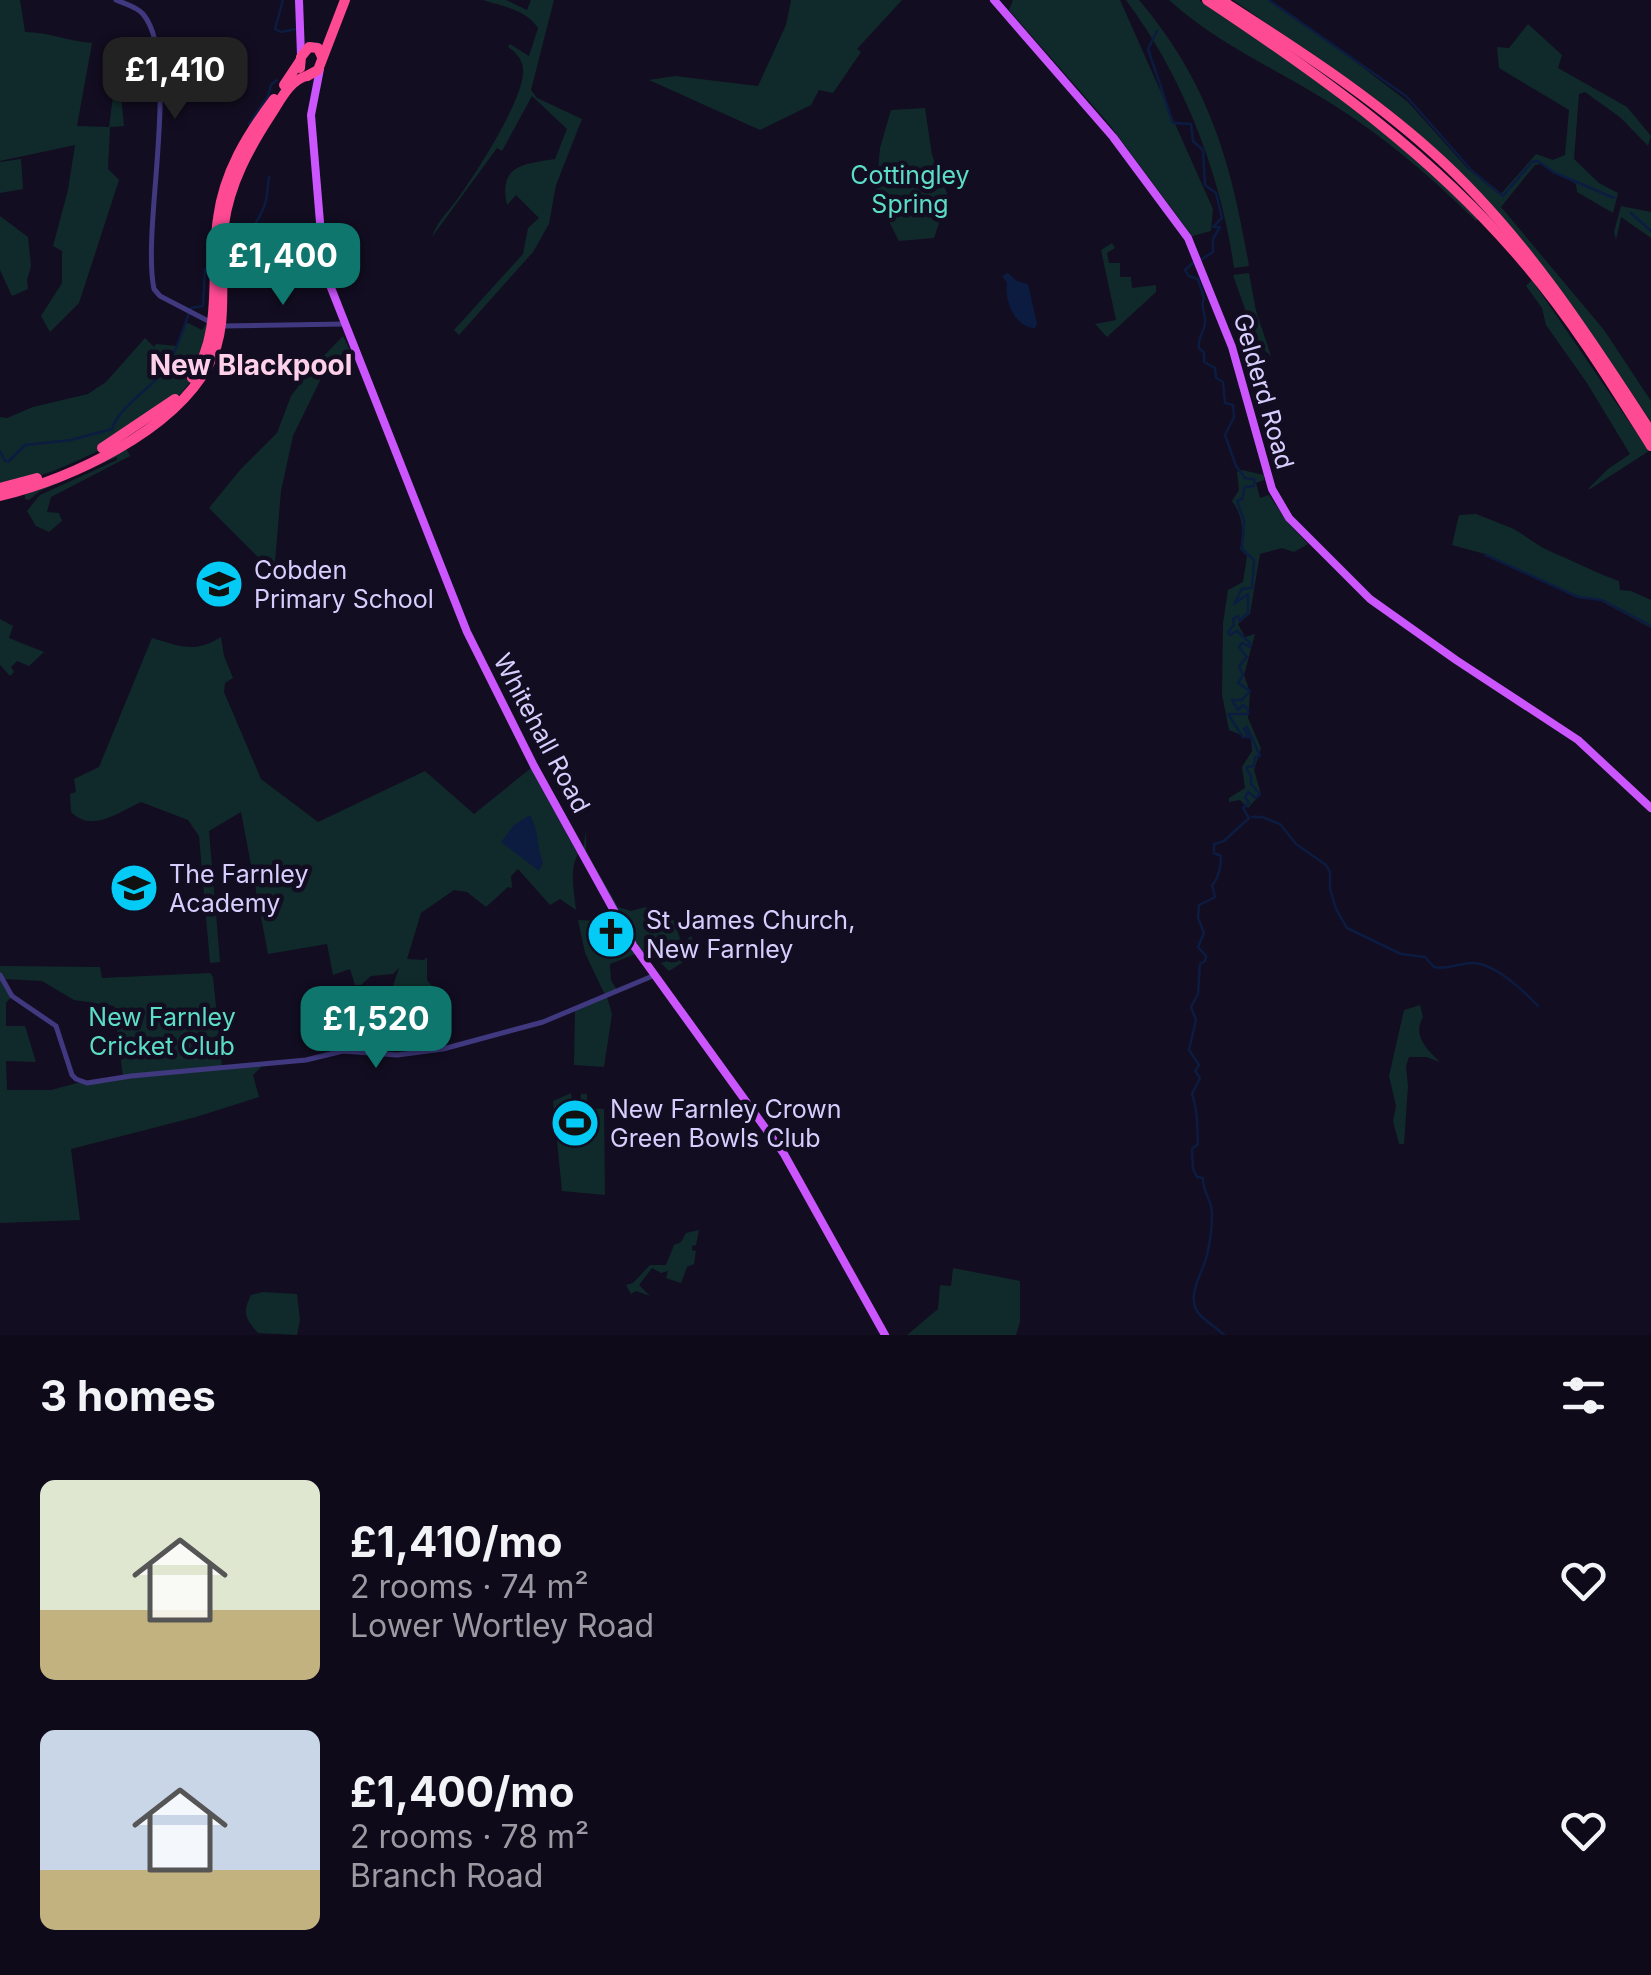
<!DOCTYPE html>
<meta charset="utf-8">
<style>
body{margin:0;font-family:Inter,sans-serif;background:#171322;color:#f1f3f6;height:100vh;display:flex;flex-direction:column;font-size:38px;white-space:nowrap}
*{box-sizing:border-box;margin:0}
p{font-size:32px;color:#9b9aa2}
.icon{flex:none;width:55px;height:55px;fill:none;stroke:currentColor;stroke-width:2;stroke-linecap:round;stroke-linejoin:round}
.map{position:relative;height:1335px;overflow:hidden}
.side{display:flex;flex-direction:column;background:#0e0a19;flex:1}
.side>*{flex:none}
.price{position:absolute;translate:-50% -85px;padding:0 22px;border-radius:20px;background:#0f766e;color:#fff;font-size:32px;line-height:65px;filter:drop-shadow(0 2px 5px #0008)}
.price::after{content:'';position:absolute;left:50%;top:60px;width:30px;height:22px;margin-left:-15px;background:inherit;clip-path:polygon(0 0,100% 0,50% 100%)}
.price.current{background:#222;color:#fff}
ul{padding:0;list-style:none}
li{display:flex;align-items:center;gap:30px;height:250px;padding:0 40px}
li span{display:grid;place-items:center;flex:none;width:280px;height:200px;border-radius:15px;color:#555}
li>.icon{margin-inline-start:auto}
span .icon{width:120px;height:120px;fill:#fffc;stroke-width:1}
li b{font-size:42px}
h2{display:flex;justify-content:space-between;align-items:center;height:120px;padding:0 40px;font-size:42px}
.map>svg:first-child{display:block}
.green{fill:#102a2b;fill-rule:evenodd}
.water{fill:#0c1c41}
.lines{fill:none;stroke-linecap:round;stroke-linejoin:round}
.stream{stroke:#0c1c41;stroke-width:2.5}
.minor{stroke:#40397f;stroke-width:5}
.major{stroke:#cb56fd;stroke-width:8}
.highway{stroke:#fd4a93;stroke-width:10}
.labels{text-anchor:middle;stroke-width:9;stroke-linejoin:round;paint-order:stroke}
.park-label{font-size:25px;fill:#5bddc6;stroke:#120d21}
.street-label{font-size:25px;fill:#d7cefe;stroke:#120d21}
.poi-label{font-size:25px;fill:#d7cefe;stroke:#120d21;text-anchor:start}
.neighbourhood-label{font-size:28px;font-weight:bold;fill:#ffd0ea;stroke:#120d21}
</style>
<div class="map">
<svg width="1651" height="1335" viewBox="0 0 1651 1335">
<rect width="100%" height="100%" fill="#120d21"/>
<g class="green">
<path d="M0,0H20L25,32C48,32 68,41 92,43L77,126L109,127L113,96L121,95L124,126L110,127L108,169L119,180L79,303L50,332L41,316L62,283V251L53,246L68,190L75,145L0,161Z"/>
<path d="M483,0H506L527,10L531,0H554L531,90L537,98L582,119L556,185L549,224L533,252L459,335L454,330L523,254L528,228L539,218L516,195L507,205C498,164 525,164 555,159L567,129L532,96L502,151L497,148L432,237C438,220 449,211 458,198C476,173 522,102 523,73C524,61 517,53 508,47L510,44L529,56L538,28C525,9 504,7 483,0Z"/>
<polygon points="791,0 902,0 857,49 861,52 833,93 819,90 811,105 760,130 649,80 675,76 758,86 786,25"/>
<polygon points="1013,0 1120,0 1213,209 1211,231 1192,236 1109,124 1009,10"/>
<path d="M1126,0H1139C1209,83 1231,161 1249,266L1234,268C1221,174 1183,76 1126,0Z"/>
<path d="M1169,0H1199L1331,88L1384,128L1480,218L1476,221C1431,177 1385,137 1332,104C1277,69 1217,44 1169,0Z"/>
<path d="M1233,0H1268L1344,53L1408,102L1467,168L1500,195L1536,154L1553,160L1565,155L1569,110L1499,68L1497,47L1509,48L1528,24L1562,55L1558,68L1627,107L1651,136L1648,146L1621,118L1585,92L1579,94L1574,159L1599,183L1618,193L1613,213L1577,192L1576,184L1540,164L1535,165L1501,207L1604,330L1651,401V422C1579,313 1507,208 1406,123C1352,77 1291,41 1233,0Z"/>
<polygon points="925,108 932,155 948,196 934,238 899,241 876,196 880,148 891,110"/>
<polygon points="21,159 23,189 0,193 0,162"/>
<polygon points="1621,206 1651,212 1651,238 1621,217 1616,240 1614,232"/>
<polygon points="0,216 28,237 31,266 27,280 28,289 12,296 0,270"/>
<polygon points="1112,243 1115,248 1107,253 1109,263 1120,263 1120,277 1131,277 1132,288 1156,285 1156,292 1107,337 1095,324 1116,320 1101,250"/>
<polygon points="1249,273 1256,311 1271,356 1257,343 1233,275"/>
<polygon points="1532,280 1649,451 1590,489 1588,489 1608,469 1630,454 1587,383 1546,325 1542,308 1526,286"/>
<path d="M208,321C208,346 200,372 183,391C147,432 53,478 0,486V417L7,418L33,407L88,394L106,382L145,338L154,347L156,344L177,346L186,322L202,330Z"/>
<polygon points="343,336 350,350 329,362 293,436 281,491 274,573 209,508 240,470 277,433 291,396 304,379 305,368 314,366"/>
<polygon points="125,446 130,456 51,497 47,512 59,513 62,521 49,532 36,526 27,511 40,495 117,460 117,457 40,491 29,500 25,499 25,494"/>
<path d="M1242,470L1264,475V480L1256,483L1260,498L1269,495L1288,523L1308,544L1294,552L1282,548L1260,554L1250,614L1238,624L1245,637L1255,634L1244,675L1250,692L1248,718L1261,748L1254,770L1261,794L1248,808L1240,800L1229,802V798L1245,788L1242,767L1252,751L1251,739L1229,730L1222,695L1223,623L1228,590L1243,582L1247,556L1240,549C1244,531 1243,516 1232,501L1239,490L1237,472Z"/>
<polygon points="1476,514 1514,529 1543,548 1603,575 1619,581 1620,590 1631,591 1651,600 1651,628 1597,599 1573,596 1485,554 1452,545 1459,515"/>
<polygon points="0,619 13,626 9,638 44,652 29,666 17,661 11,667 14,672 10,676 0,665"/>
<path d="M221,637L224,656L233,678L225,683L224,692L261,779L318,822L425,771L474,814L531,768L578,854C569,870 574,891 576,910L560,899L550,905L518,869L511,876L512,888L508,887L486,907L467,892L454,890L421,913L407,959L424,960L427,957V980L440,996L410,989L395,1011L387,1004L399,968L393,974L371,976L361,985H355L350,969L333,975L327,944L268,954L241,812L209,831L220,962L210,963L199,836L188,820L141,802C117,813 92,833 71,812L70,794L76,792L74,779L99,767L152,638C180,646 194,654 221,637Z"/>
<polygon points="586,830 586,851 618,907 631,911 646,907 663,927 672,916 682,944 691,936 699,952 669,971 656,958 648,962 583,852"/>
<polygon points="578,920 600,921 616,950 631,941 638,953 610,964 611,980 618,992 607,997 612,1014 604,1067 574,1065 575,1009 606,997 585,953"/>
<path d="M0,966L100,967L102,978L210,973L213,977L222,1066L265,1063L253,1075L259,1097L196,1117L71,1149L80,1220L0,1223ZM5,979L42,981L74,1000L114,1006L123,1077L81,1082L51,1090H7L6,1061L36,1062L25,1026H6V1003L12,996Z"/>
<path d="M1420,1005L1423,1017C1412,1036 1427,1049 1440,1062L1426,1057H1409L1406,1066L1408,1086L1404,1144H1399L1393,1121L1396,1106L1389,1076L1404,1010Z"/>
<polygon points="571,1093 572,1101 580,1101 581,1094 587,1094 587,1108 604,1109 605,1195 562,1191 553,1101"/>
<polygon points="699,1230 696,1245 692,1246 692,1250 696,1251 694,1264 687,1267 681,1283 666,1278 668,1271 661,1273 652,1268 639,1285 650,1296 636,1291 631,1294 626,1285 633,1283 650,1265 666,1265 674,1245 681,1242 686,1233"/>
<polygon points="953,1268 1020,1281 1020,1322 1016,1335 907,1335 938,1309 940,1285 951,1286"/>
<path d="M263,1292L297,1294L300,1320L297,1335L258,1333C245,1318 242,1313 251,1295Z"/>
</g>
<g class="water">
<path d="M1008,273L1017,281L1028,284L1037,323L1035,328C1015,327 1004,301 1007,283L1002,276Z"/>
<path d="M530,815C540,834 536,844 543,863L539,871L501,842L514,825Z"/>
</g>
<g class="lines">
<g class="stream">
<polyline points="283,0 275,29 281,32 296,29"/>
<polyline points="1269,0 1406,96 1472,171 1503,196 1532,162 1538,161 1553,172 1614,198"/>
<polyline points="1157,31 1148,49 1173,123 1191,124 1193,141 1203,150 1205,185 1216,193 1222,218 1213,227 1220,227 1213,239 1213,252 1202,259"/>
<polyline points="249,124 268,96 271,85 277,80"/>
<polyline points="1631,213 1651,231"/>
<path d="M1194,262L1185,270L1189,276L1198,279L1204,298C1200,308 1205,310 1205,320C1206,331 1197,336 1199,348L1204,353V362L1215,368L1216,378L1223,382L1225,403L1233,405L1234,417L1225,435L1236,466L1245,478L1255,480L1254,486L1245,487L1242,499L1237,501L1244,521L1242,549L1254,560L1252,588L1242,589L1234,604L1248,594V613L1240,621L1238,616L1233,619L1234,625L1228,632L1230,635L1237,631L1250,643V647L1242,643L1239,647L1247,657L1239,666L1243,675L1238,683L1250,691L1242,700H1232L1238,710L1243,705L1248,709V714H1228L1243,737H1249L1244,729L1247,727L1260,756L1255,757L1254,766L1247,767V770L1251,776V784L1260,794L1256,798L1248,792L1245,797L1249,803L1243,808L1249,818L1224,841L1214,844V853L1221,856C1221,864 1219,879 1212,885L1215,897L1199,905L1198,918L1204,933L1198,947L1206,956L1205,961L1200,964L1198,994L1191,1007L1196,1020L1189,1050L1199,1065L1195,1071L1200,1078L1192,1094C1198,1111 1197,1126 1198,1144L1192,1149L1193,1169L1197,1177L1203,1178C1202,1192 1213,1201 1212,1215C1212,1227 1210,1242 1207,1255C1203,1273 1184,1297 1200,1315C1207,1322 1217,1328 1224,1335"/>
<path d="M228,263C236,257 259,219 263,209C268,200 267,188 269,177"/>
<path d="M0,451L5,461H9L25,445L71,440L112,429C119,407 145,393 160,375C176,356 182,331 191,308L203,306L205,269L210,268"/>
<polyline points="1486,555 1578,597 1602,600 1651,626"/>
<path d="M1252,817H1262L1280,824L1296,844L1326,865L1330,872V888L1336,909L1347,928L1401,954L1425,957L1434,967C1449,970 1461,962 1475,963C1496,965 1524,991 1538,1006"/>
</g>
<g class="minor">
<path d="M116,0C125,4 137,7 143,14C182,61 141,227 154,289L160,296L212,323"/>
<polyline points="223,326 344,324"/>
<polyline points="0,975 12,996 56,1026 72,1075 76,1079 87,1083 131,1076 306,1060 343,1051 397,1055 443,1049 543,1022 655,975"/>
</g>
<g class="major">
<polyline points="299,0 301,55"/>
<polyline points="994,0 1113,137 1188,238 1232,347 1272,489 1289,518 1370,599 1456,660 1578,740 1651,808"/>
<polyline points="320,69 311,115 324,270 467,632 534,766 633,945 784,1154 885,1335"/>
</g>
<g class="highway">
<path d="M1207,0C1323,77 1434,156 1524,263C1572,319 1612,384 1651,446"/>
<path d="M1221,0C1294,47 1366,93 1431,151C1520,230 1587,333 1651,432"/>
<polyline points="300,68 301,57 309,47 318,48 322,57"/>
<polyline points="307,76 318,70 345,0"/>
<polyline points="284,85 300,61"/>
<path d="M192,378C224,333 210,270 218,218C224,172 247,135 274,99"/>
<polyline points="102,448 175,399"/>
<polyline points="0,488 37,478"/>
<path d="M0,496C70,479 172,432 208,366C232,325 217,270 224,224C230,183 249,148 272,113C281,99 290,80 307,76"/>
</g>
</g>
<defs>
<g id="school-disc" transform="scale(2.5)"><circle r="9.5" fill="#03cbf5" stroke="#120d21"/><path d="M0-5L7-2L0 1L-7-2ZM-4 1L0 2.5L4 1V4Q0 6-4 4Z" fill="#111"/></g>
<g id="church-disc" transform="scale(2.5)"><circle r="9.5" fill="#03cbf5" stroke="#120d21"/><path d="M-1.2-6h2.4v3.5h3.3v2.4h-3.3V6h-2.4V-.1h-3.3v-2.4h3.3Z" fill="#111"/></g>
<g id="stadium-disc" transform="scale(2.5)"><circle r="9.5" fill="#03cbf5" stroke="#120d21"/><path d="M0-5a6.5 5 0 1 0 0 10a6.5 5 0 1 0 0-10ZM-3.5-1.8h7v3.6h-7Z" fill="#111"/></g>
</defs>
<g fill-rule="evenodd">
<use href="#school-disc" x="219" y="584"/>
<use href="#school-disc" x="134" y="888"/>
<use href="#church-disc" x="611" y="934"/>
<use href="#stadium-disc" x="575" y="1123"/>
</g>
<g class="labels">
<g class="park-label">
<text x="910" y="184">Cottingley<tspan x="910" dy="29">Spring</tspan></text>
<text x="162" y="1026">New Farnley<tspan x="162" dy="29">Cricket Club</tspan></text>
</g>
<g class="street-label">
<text transform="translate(1264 391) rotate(74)" y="9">Gelderd Road</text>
<text transform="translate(542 733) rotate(62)" y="9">Whitehall Road</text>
</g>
<g class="poi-label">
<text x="254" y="579">Cobden<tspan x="254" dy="29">Primary School</tspan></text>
<text x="169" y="883">The Farnley<tspan x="169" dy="29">Academy</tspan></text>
<text x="646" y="929">St James Church,<tspan x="646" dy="29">New Farnley</tspan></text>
<text x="610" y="1118">New Farnley Crown<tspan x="610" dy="29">Green Bowls Club</tspan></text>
</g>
<g class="neighbourhood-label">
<text x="251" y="375">New Blackpool</text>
</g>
</g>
</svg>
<b class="price current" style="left:175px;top:122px">£1,410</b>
<b class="price" style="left:283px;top:308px">£1,400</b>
<b class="price" style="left:376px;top:1071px">£1,520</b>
</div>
<section class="side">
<h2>3 homes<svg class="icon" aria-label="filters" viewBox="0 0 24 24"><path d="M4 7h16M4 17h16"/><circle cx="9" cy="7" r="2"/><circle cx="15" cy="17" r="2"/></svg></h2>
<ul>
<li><span style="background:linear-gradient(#dfe7d0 65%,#c2b280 0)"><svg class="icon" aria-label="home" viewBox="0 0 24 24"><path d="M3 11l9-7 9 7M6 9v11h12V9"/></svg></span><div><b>£1,410/mo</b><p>2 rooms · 74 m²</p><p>Lower Wortley Road</p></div><svg class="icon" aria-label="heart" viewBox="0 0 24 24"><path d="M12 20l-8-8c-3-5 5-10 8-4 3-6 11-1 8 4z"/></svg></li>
<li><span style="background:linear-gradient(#c9d6e8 70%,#c2b280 0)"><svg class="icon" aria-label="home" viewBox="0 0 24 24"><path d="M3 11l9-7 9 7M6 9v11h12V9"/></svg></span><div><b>£1,400/mo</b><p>2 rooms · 78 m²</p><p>Branch Road</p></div><svg class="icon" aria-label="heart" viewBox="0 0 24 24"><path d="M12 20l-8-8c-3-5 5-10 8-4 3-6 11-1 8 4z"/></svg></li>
</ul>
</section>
